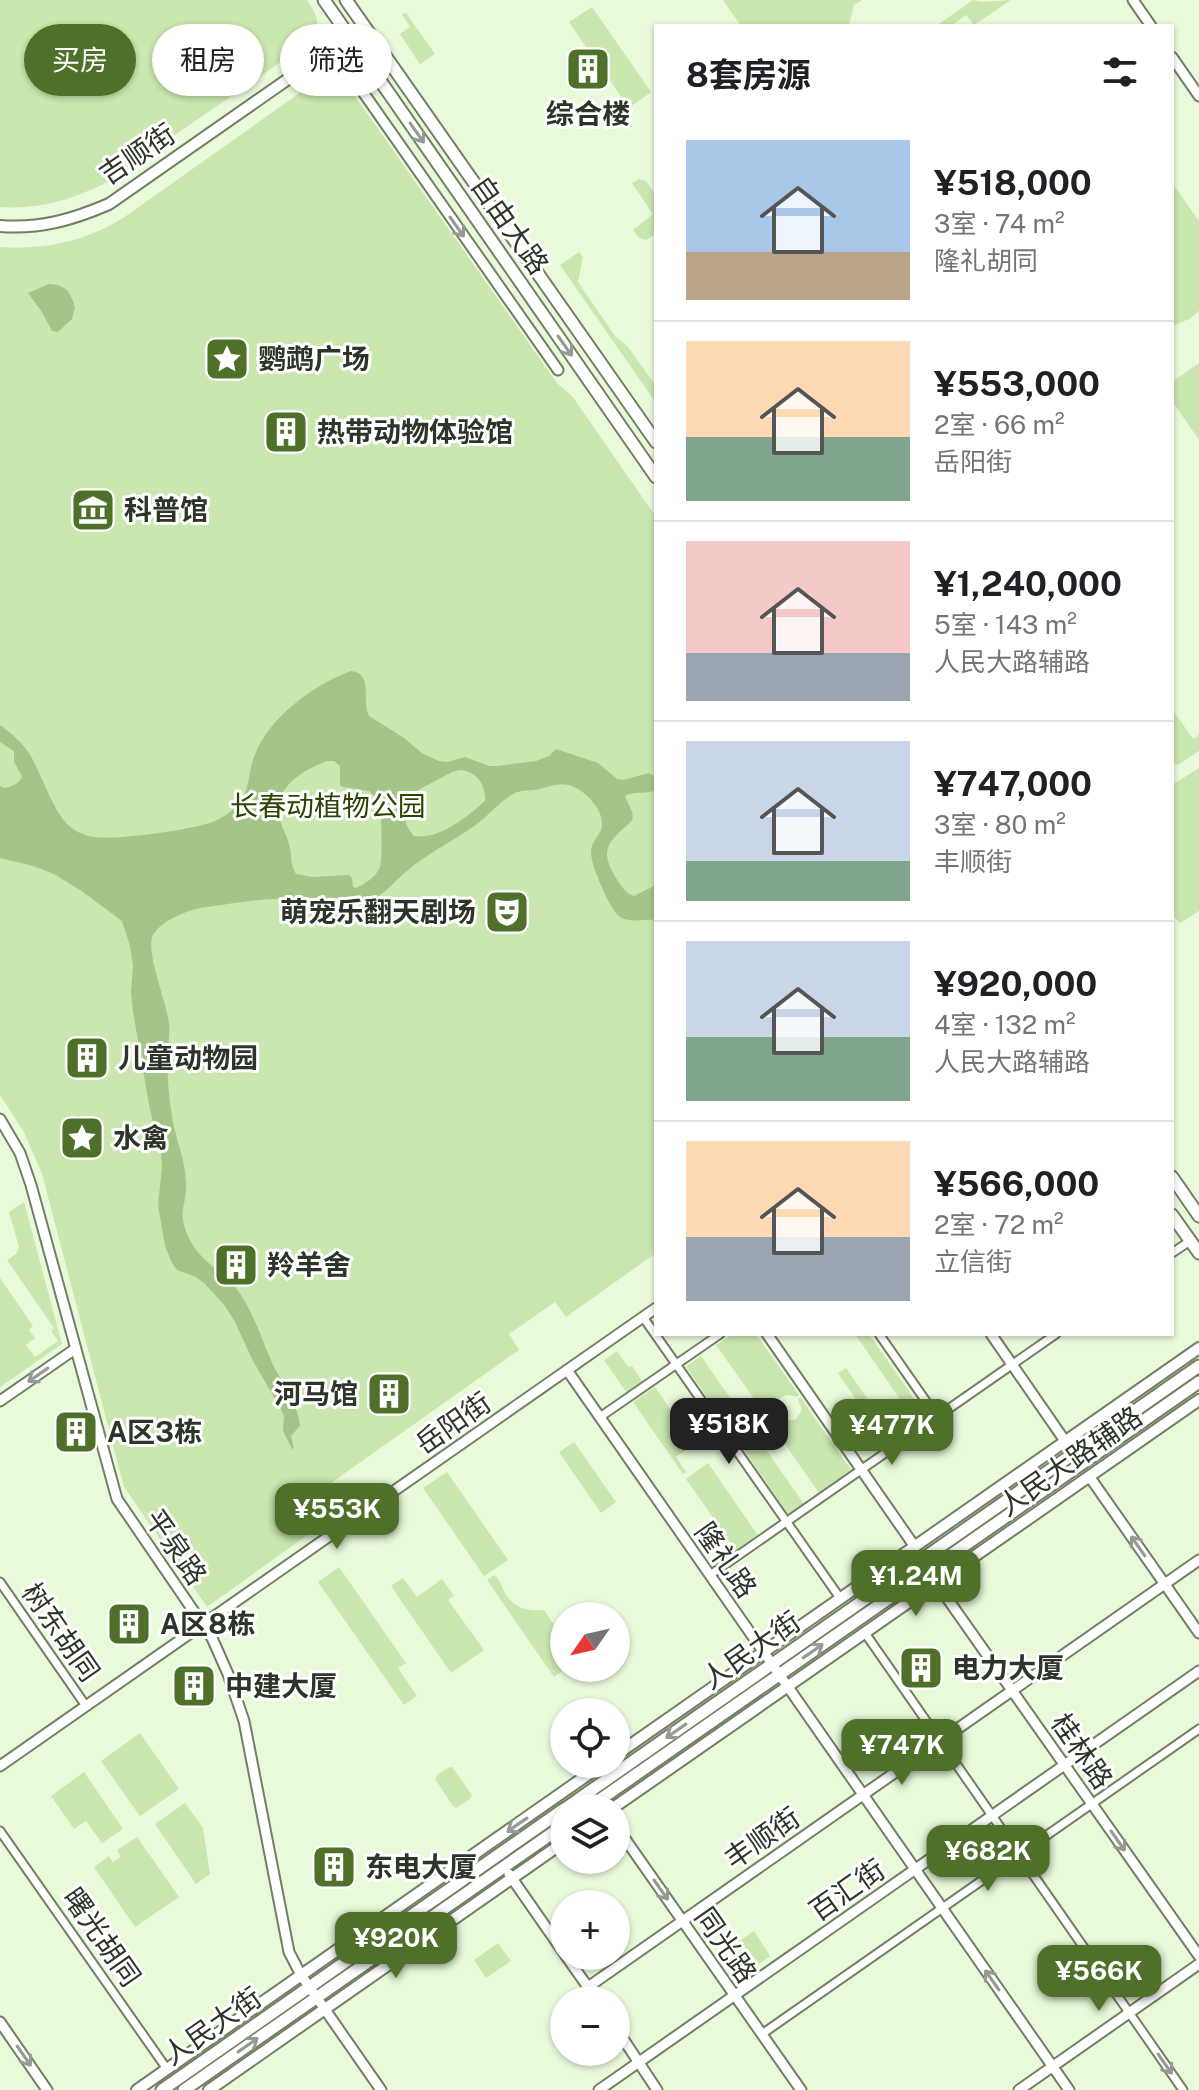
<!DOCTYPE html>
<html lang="zh">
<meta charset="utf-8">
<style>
body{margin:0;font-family:"Public Sans","Noto Sans SC",sans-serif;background:#f6f6f6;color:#202124;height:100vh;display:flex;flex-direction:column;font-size:30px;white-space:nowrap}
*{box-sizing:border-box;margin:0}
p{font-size:26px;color:#757577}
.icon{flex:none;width:44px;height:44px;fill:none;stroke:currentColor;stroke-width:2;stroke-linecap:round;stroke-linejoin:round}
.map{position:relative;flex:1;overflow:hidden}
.side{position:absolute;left:654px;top:24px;width:520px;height:1312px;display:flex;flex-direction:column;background:#fff;border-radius:0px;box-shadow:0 2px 6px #0004}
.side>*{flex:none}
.hud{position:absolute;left:24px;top:24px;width:510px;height:72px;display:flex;gap:16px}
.needle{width:52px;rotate:236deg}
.controls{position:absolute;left:550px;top:1602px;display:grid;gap:16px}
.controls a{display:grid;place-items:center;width:80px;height:80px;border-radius:50%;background:#fff;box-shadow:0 2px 6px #0004;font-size:40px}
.price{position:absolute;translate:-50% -68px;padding:0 18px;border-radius:16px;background:#4f7028;color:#fff;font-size:26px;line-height:52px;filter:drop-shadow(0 2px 4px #0008)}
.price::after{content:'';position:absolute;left:50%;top:48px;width:24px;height:18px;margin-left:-12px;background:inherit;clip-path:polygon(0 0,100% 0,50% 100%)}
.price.active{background:#222;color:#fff}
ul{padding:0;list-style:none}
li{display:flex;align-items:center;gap:24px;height:200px;padding:0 32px}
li+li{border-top:2px solid #e0e0e0}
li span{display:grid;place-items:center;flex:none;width:224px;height:160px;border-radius:0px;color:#555}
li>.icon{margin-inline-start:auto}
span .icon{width:96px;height:96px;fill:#fffc;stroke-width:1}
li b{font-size:34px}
h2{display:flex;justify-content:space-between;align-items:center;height:96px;padding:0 32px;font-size:34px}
.tag{padding:0 28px;border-radius:36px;background:#fff;box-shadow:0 2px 6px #0004;font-size:28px;line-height:72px}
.tag.active{background:#4f7028;color:#fff}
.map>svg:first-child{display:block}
.green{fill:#c9e7ae}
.water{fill:#a5c588;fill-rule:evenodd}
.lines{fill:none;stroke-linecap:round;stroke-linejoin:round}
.minor-casing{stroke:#718064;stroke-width:11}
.tertiary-casing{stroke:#718064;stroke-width:13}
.secondary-casing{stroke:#718064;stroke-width:14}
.primary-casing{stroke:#718064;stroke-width:15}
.minor{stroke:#fff;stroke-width:7}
.tertiary{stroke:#fff;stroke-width:9}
.secondary{stroke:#fff;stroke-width:10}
.primary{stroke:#fff;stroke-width:11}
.oneway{stroke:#969a94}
.labels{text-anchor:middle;stroke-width:6;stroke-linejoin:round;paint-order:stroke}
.poi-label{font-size:28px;font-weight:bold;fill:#2d3428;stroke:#fff;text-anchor:start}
.street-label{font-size:28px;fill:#2d3428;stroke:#fff}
.park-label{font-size:28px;fill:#2a4501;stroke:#fff}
</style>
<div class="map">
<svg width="1199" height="2090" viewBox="0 0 1199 2090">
<rect width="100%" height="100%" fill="#e9fadb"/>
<g class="green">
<path d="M0,0H307C316,13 323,28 311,41L104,184C70,200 38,210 0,207Z"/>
<polygon points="723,0 862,0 854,5 849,26 741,26"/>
<polygon points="973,0 981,2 1011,0 974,25 966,15 951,26 936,26"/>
<polygon points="592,7 651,92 629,108 607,76 609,74 594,52 591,54 569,22"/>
<polygon points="406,13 435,54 420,64 400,34 410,27 402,14"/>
<path d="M335,68L557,383L572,396L656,517V1253L566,1317L555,1302L509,1334L519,1350L314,1495L330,1519L207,1607L124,1487L42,1174L24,1132L0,1095V247C47,250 87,241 126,216Z"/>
<polygon points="639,179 646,181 656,195 656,234 646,240 639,238 633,230 653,214 632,183"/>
<polygon points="1172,183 1199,221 1199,311 1189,319 1172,326"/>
<polygon points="579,252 583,257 578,282 615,336 628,347 656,386 656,403 560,265"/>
<polygon points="1199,363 1199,440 1172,401 1172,382"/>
<polygon points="1172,709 1193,739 1199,735 1199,751 1178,765 1172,762"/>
<polygon points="1199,768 1199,911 1180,923 1172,915 1172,785"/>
<polygon points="24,1202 62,1344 0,1387 0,1278 33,1326 29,1330 35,1338 26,1345 35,1357 58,1341 51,1331 54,1328 7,1260 16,1254 19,1247 9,1212"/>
<path d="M733,1334H756L799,1395L796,1397C784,1392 775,1399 775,1411L767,1417L716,1345Z"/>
<polygon points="855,1334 869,1334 927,1417 917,1424"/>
<polygon points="617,1351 628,1367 632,1366 642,1381 627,1393 604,1360"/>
<polygon points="701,1356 751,1428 736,1439 686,1367"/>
<polygon points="846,1368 896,1440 888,1446 838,1373"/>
<polygon points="655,1387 694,1444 676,1457 686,1472 683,1474 633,1402"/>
<polygon points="800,1397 851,1470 819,1493 768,1420 776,1414 783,1421 795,1420 802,1410 798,1399"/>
<polygon points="753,1431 804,1504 788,1514 738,1441"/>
<polygon points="574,1442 616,1502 601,1513 559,1452"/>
<polygon points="708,1463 759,1537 737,1552 686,1479"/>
<polygon points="447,1472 508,1560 484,1576 423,1488"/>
<polygon points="339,1567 406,1663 398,1668 417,1696 404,1705 318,1582"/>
<path d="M494,1575C501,1580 500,1584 504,1591C512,1607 527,1612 544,1610L564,1639V1668H567L554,1677L487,1580Z"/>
<polygon points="403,1578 417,1597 442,1579 454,1596 448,1600 484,1650 451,1673 391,1586"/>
<polygon points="140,1733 179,1789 140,1816 101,1761"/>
<path d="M452,1767L472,1795L470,1799L456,1808L453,1806L435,1779C437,1774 447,1767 452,1767Z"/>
<polygon points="84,1772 123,1829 102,1843 86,1821 74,1829 51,1796"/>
<polygon points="185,1803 203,1828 210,1874 196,1884 155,1824"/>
<polygon points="137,1837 179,1897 135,1927 94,1867 109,1856 113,1862 121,1857 117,1850"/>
<polygon points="754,1931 770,1956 752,1969 735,1944"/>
<polygon points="498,1943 511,1961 486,1978 474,1960"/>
</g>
<g class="water">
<path d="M49,284C66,285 70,291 75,307L72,319L58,332L52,331L42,312L28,293Z"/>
<path d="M351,671C374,673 361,701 369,716L404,738L423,754L439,761L447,762L465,757L489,766H497L536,761L549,756L556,749L598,763L617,779L623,780L649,773L654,776L656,790C646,795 635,790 625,796C627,803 635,812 632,820C631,822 625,827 623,829C603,847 603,856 616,878C622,887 625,893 634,896L656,885V920C645,919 630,923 620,917C610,911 590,863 591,852C591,843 597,838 601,830C607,814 588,793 574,787C559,780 547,789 533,790C526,791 522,790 515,793C499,801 488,817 473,827C451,842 427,854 407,871C397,879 390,888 380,895C347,916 308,899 273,899C249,900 224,905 200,908C186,911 161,921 153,935C145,952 167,1002 169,1024C170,1034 168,1044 168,1054C167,1072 168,1091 171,1109C173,1133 185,1157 186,1181C188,1203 177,1209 187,1234C198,1261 219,1268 236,1288C253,1310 262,1340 273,1365C283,1384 298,1404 300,1426L291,1436L294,1448L292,1449L283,1431L284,1416L281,1409L253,1361L235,1322L225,1306L205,1284L196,1277L177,1270L172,1263L165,1246L158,1205L162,1167L161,1152L150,1110L133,1012L131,992L133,965L130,946L122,921L80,890L54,874L33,866L0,858V786L4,788C11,787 20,784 22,776L14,762V751L0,742V725C11,733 23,743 30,755C42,774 54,816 72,828C78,833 87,836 94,837C118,840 193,830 215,821C223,817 233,811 239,803C250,791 248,772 254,757C268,718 313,685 351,671ZM327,761H334L340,766V785L343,787L369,791L380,802C381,814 383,857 380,867C376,877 365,884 356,888L353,887L352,878L349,875L312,877L296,874C290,865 292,854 289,844C286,833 280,825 279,813C276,785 304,770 327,761ZM460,770C477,771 486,785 485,801C467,817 439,840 414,836C406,828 402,813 403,801L407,796L452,772Z"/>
<path d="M78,1115C89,1121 96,1138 97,1151L94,1157H84L70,1140L72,1126Z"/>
</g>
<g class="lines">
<g class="minor-casing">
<g id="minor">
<polyline points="1172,1253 1190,1241"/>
<polyline points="643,1317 840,1598"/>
<polyline points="879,1334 937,1417"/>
<polyline points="600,1417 720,1334"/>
<polyline points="710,1575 1056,1334"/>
<polyline points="0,1582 86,1706"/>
<polyline points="865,1633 1183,2090"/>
<polyline points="0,1831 167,2069"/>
<polyline points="762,2034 1199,1729"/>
</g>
</g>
<g class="tertiary-casing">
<g id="tertiary">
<polyline points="1133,0 1151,26"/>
<polyline points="332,48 558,370"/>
<polyline points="1172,57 1199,96"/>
<polyline points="0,1119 20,1153 31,1185 117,1499 212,1638 228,1674 244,1721 289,1952 301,1975 381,2090"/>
<polyline points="767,1334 915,1547"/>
<polyline points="991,1334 1065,1441"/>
<polyline points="567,1370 1069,2090"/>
<polyline points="0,1401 75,1349"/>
<polyline points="1089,1476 1199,1633"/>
<polyline points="928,1571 1199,1956"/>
<polyline points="0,1766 656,1308"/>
<polyline points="616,1826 801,2090"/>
<polyline points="509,1874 564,1953"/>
<polyline points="566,1956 597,2000"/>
<polyline points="588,1987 1199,1560"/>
<polyline points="0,2022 47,2090"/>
<polyline points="616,2028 657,2090"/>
<polyline points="599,2090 1199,1671"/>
<polyline points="1019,2090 1199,1964"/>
</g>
</g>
<g class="secondary-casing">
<g id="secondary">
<path d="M0,226C40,229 72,220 109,204L364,26"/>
<polyline points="616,1755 1199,1348"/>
<polyline points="613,1808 1199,1400"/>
<polyline points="137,2090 603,1764"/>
<polyline points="209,2090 564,1842"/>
</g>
</g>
<g class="primary-casing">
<g id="primary">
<polyline points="324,0 656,477"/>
<polyline points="346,0 656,442"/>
<polyline points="1172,1177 1199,1216"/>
<polyline points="1172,1215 1199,1253"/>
<polyline points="566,1808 1199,1366"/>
<polyline points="588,1808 1199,1382"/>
<polyline points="162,2090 564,1809"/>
<polyline points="184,2090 564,1825"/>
</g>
</g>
<use href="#minor" class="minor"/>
<use href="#tertiary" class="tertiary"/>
<use href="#secondary" class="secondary"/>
<use href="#primary" class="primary"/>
</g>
<defs><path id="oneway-shaft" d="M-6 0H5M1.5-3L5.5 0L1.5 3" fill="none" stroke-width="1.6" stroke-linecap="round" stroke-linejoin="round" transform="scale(2)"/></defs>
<g class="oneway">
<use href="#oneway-shaft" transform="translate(417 133) rotate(55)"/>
<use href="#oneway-shaft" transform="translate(457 227) rotate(55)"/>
<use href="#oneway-shaft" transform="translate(565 346) rotate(55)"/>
<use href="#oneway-shaft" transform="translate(38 1375) rotate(145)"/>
<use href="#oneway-shaft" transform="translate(1138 1546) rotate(-125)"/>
<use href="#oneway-shaft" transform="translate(813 1651) rotate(-35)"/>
<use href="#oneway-shaft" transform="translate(676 1731) rotate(145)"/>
<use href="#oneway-shaft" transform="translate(517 1825) rotate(145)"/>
<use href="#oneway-shaft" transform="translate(1118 1841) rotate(55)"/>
<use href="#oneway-shaft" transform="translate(661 1890) rotate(55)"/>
<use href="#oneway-shaft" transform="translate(992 1980) rotate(-125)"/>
<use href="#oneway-shaft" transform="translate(248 2045) rotate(-35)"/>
<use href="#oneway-shaft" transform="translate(24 2056) rotate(55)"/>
<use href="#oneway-shaft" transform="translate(1165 2064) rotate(55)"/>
</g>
<defs>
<g id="building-square" transform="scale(2.3)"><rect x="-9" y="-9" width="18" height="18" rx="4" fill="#4f7028" stroke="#fff"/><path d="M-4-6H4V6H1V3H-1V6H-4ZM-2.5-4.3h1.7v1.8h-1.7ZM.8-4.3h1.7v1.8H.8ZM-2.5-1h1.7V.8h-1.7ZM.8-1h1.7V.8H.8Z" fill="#fff"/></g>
<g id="sight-square" transform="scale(2.3)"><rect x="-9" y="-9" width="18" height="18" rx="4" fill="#4f7028" stroke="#fff"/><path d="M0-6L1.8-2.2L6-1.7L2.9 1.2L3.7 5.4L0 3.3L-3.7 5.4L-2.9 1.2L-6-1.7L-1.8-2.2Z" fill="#fff"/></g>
<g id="museum-square" transform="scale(2.3)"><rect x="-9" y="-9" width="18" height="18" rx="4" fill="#4f7028" stroke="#fff"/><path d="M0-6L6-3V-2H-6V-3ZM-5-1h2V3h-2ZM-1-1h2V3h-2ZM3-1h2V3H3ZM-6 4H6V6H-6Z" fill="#fff"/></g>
<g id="theatre-square" transform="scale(2.3)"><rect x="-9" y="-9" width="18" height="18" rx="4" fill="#4f7028" stroke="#fff"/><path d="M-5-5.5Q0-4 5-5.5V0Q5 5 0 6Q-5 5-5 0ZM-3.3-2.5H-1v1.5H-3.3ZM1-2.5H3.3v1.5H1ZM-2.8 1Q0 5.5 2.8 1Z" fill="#fff"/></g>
</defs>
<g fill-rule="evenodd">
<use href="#building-square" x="588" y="69"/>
<use href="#sight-square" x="227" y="359"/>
<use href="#building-square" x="286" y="432"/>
<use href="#museum-square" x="93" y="510"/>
<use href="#theatre-square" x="507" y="912"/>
<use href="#building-square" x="87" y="1058"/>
<use href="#sight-square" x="82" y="1138"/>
<use href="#building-square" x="236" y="1265"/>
<use href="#building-square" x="389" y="1394"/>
<use href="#building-square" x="76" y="1432"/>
<use href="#building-square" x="129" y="1624"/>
<use href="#building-square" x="921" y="1668"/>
<use href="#building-square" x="194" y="1686"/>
<use href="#building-square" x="334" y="1867"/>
</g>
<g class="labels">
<g class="poi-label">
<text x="588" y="124" text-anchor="middle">综合楼</text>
<text x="258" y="369">鹦鹉广场</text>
<text x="317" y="442">热带动物体验馆</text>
<text x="124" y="520">科普馆</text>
<text x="476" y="922" text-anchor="end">萌宠乐翻天剧场</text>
<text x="118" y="1068">儿童动物园</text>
<text x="113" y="1148">水禽</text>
<text x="267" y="1275">羚羊舍</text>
<text x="358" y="1404" text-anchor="end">河马馆</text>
<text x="107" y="1442">A区3栋</text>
<text x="160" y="1634">A区8栋</text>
<text x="952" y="1678">电力大厦</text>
<text x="225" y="1696">中建大厦</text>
<text x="365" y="1877">东电大厦</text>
</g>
<g class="street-label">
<text transform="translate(137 154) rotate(-34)" y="10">吉顺街</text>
<text transform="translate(510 225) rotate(55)" y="10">自由大路</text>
<text transform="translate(453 1423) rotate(-35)" y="10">岳阳街</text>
<text transform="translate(1070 1461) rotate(-35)" y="10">人民大路辅路</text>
<text transform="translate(176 1547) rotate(55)" y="10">平泉路</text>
<text transform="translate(726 1560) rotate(55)" y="10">隆礼路</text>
<text transform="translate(61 1632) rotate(55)" y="10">树东胡同</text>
<text transform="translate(751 1650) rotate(-35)" y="10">人民大街</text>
<text transform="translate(1082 1751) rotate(55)" y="10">桂林路</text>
<text transform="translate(762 1838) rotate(-35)" y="10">丰顺街</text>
<text transform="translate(847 1890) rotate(-35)" y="10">百汇街</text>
<text transform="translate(102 1937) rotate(55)" y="10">曙光胡同</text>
<text transform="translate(726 1945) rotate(55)" y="10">同光路</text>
<text transform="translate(212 2026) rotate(-35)" y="10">人民大街</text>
</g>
<g class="park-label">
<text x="328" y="816">长春动植物公园</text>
</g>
</g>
</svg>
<div class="controls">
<a><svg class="needle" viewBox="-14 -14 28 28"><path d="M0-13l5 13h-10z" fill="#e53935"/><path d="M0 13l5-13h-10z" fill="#757577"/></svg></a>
<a><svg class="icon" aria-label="locate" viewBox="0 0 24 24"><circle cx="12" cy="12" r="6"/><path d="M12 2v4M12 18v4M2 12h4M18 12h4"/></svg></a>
<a><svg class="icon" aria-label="layers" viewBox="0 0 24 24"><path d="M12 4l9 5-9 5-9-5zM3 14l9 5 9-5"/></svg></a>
<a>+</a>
<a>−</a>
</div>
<b class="price active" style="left:729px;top:1466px">¥518K</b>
<b class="price" style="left:892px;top:1467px">¥477K</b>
<b class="price" style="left:337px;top:1551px">¥553K</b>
<b class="price" style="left:916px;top:1618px">¥1.24M</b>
<b class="price" style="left:902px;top:1787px">¥747K</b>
<b class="price" style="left:988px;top:1893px">¥682K</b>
<b class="price" style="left:396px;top:1980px">¥920K</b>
<b class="price" style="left:1099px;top:2013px">¥566K</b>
<div class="hud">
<a class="tag active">买房</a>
<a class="tag">租房</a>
<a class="tag">筛选</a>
</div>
<section class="side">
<h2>8套房源<svg class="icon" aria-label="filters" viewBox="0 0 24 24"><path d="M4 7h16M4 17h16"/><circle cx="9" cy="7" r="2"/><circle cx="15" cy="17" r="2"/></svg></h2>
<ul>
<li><span style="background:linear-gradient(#a9c7e8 70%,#b9a48a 0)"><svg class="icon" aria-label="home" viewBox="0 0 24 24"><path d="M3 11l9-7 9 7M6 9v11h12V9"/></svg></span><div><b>¥518,000</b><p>3室 · 74 m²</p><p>隆礼胡同</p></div></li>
<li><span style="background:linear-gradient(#ffd9b3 60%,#7fa58c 0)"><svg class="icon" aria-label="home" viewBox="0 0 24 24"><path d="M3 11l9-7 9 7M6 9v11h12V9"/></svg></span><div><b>¥553,000</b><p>2室 · 66 m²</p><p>岳阳街</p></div></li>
<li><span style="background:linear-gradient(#f6c9c9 70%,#9aa5b1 0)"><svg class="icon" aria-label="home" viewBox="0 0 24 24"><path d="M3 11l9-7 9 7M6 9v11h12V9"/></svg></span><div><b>¥1,240,000</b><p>5室 · 143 m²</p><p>人民大路辅路</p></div></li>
<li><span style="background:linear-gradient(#c9d6e8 75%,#7fa58c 0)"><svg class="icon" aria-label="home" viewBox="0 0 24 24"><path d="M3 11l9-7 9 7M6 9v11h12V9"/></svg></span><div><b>¥747,000</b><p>3室 · 80 m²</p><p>丰顺街</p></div></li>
<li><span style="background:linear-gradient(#c9d6e8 60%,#7fa58c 0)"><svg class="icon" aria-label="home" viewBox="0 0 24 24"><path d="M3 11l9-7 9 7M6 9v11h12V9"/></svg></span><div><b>¥920,000</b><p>4室 · 132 m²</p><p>人民大路辅路</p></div></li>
<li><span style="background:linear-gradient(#ffd9b3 60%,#9aa5b1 0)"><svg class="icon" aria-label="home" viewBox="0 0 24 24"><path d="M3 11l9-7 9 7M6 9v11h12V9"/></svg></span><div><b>¥566,000</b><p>2室 · 72 m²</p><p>立信街</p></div></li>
</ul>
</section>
</div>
